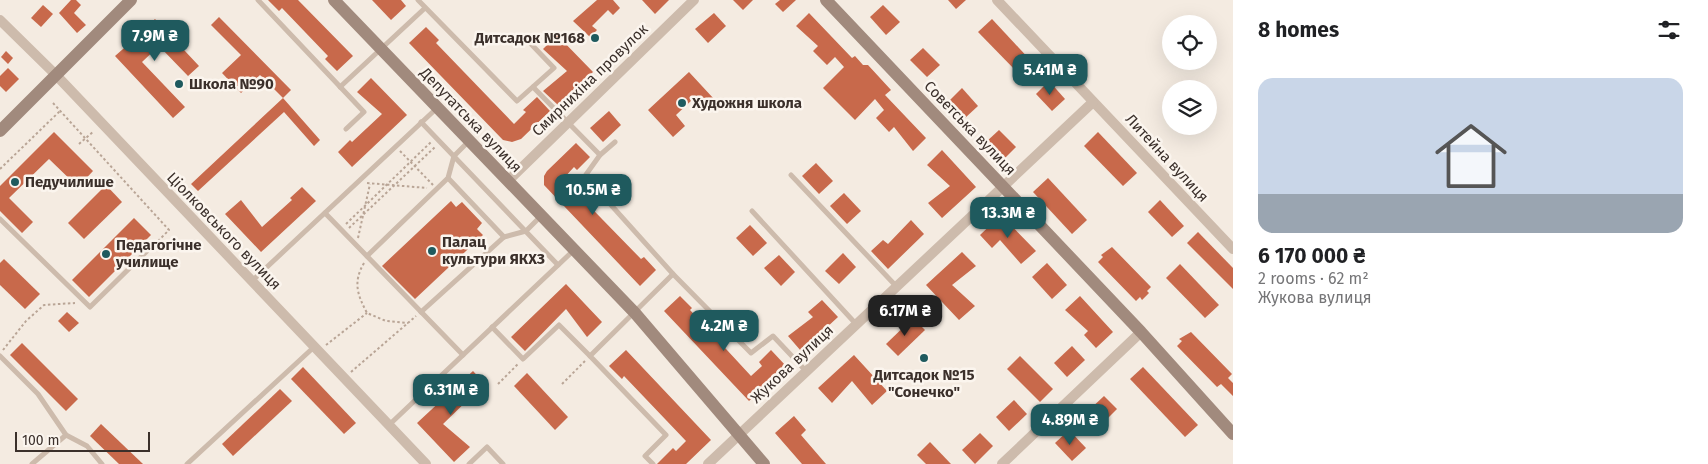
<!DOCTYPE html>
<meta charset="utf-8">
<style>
body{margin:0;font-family:"Fira Sans",sans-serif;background:#f2f2f2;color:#202124;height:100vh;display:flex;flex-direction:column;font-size:19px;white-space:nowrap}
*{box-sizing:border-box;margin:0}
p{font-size:16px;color:#757577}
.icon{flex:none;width:28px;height:28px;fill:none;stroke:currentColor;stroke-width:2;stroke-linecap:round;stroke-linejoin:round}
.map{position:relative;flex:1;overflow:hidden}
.panel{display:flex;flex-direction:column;background:#fff;width:475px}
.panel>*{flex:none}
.buttons{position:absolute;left:1162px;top:15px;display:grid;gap:10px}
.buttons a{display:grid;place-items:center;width:55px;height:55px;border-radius:50%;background:#fff;box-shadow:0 5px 20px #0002;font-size:25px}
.scale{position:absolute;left:15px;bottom:12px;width:135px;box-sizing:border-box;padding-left:5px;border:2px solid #3b302b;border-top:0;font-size:14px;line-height:18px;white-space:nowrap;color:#3b302b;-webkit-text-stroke:4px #fbf5ee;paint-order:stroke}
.price{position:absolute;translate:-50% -42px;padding:0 11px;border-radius:10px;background:#1f5a5e;color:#fff;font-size:16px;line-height:32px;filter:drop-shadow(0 1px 2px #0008)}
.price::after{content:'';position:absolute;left:50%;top:30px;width:15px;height:11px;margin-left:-8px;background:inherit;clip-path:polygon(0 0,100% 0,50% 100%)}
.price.active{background:#222;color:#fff}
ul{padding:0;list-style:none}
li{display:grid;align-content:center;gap:10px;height:265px;padding:0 25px}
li+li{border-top:1px solid #e0e0e0}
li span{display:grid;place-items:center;height:155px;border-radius:15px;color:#555}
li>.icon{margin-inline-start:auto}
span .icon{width:90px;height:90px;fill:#fffc;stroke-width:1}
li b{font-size:21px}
h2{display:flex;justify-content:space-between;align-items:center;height:60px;padding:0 25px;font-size:21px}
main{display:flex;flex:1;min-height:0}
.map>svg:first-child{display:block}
.building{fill:#c8694b}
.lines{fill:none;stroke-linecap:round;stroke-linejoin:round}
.path{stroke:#b9a596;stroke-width:2;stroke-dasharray:2.5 2.5;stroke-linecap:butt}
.lane{stroke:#cdbbac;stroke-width:5}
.street{stroke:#cdbbac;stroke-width:10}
.secondary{stroke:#a18a7d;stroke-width:12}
.poi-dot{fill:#1f5a5e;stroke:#fbf5ee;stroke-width:2}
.labels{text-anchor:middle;stroke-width:5;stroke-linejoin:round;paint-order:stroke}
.poi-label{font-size:15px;font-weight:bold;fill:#3b302b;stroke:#fbf5ee;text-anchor:start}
.street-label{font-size:15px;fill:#3b302b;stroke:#fbf5ee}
</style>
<main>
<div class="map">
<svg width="1233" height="464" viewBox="0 0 1233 464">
<rect width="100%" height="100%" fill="#f4ebe1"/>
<g class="building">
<polygon points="71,0 76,0 81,5 74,13 86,25 77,33 59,13"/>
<polygon points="268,0 298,0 353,56 337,71 325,59 328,56 282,8 279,11"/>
<polygon points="372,0 401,0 406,6 391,20"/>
<polygon points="597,0 613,0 620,8 613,15 608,10 592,26 597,30 590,37 573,21"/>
<polygon points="642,0 669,0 655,14"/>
<polygon points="733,0 753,0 743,10"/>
<polygon points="780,0 796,0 783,12 775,4"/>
<polygon points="948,0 966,0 956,9"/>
<polygon points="43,5 53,14 41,27 31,18"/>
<polygon points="883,5 900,22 886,35 870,17"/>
<polygon points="714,13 726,26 708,43 695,29"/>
<polygon points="809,13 852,58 855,56 863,65 868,65 891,90 885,95 926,138 913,151 894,127 889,132 876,118 884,110 875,99 855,120 823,88 844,67 835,57 827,65 813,51 818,46 796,26"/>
<polygon points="219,17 291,90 283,98 260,75 241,93 222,73 241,55 211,25"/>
<polygon points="155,19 199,66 188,76 159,46 142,62 185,107 173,118 115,56 131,42 126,37 139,25 143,30"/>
<polygon points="992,19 1032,62 1019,74 978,32"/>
<polygon points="426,27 439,40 436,43 514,124 526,112 523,110 537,97 550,111 521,139 512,142 503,140 409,43"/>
<polygon points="557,35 593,72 558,105 543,91 567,71 543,49"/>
<polygon points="923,48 940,65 927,77 910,60"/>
<polygon points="6,51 13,58 8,64 1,57"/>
<polygon points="8,68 19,79 6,92 0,86 0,76"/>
<polygon points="689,72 714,99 703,110 693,99 676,115 685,126 673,137 648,110"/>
<polygon points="371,78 407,115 352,167 338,152 350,140 352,142 382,114 357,92"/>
<polygon points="1049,81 1065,99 1052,111 1036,94"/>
<polygon points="962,88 978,106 965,118 949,101"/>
<polygon points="283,98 320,140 314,146 284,112 198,191 191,184"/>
<polygon points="609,111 621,125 603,142 590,128"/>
<polygon points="999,130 1016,147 1003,160 986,142"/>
<polygon points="54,132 93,171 78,187 49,159 9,198 33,222 22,233 0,211 0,186"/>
<polygon points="1098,132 1137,173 1123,186 1084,146"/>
<polygon points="576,143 590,157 577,170 574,167 563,179 641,259 644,257 656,270 640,286 544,185 544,176 547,171"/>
<polygon points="942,150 976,187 942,218 928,203 950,186 927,165"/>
<polygon points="816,163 833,181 819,194 802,176"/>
<polygon points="1048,178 1087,220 1072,234 1033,192"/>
<polygon points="106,185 122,202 84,239 68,223"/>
<polygon points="302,187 316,201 261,252 225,214 241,200 262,227 292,200 290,198"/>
<polygon points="844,193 861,211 847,224 830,206"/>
<polygon points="1160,200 1184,226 1172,237 1148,212"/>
<polygon points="451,201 456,207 462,202 482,223 477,229 483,235 415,299 382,266"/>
<polygon points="1001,215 1036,251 1021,264 1000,240 992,248 980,235"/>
<polygon points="134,218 151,235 89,297 72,280"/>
<polygon points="911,220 924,234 888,269 871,251 883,240 888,244"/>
<polygon points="750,225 767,243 753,256 736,238"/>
<polygon points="1198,232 1233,268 1233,289 1187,243"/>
<polygon points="1112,247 1151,287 1147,291 1149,293 1142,300 1140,297 1136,301 1098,262 1103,257 1101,255"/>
<polygon points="962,252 976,266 952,285 975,306 959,320 926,285"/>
<polygon points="843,253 856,267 839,284 825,271"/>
<polygon points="779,255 795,272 781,286 764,268"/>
<polygon points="4,259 40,294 25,309 0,285 0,263"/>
<polygon points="1047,263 1067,285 1052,299 1032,277"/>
<polygon points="1180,264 1219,305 1205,318 1166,278"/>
<polygon points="566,284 602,322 587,337 566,309 525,351 511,337"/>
<polygon points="680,296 692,308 690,310 751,376 762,366 759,362 771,350 786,366 749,401 664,311"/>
<polygon points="1080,296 1113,332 1096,348 1084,335 1088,331 1065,310"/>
<polygon points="822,300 838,317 801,351 788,336 813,317 808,312"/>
<polygon points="67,312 79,323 69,332 58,321"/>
<polygon points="913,318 925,330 898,356 886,344"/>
<polygon points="1191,332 1232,374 1228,378 1233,383 1233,396 1221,384 1217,387 1177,346 1182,341 1179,339"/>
<polygon points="22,343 78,399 66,411 10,355"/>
<polygon points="1072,346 1085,360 1067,377 1054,363"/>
<polygon points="626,350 711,440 686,464 657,464 673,448 676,451 686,441 624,376 622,379 609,366"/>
<polygon points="854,355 887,391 872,405 852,381 832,403 818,388"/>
<polygon points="1020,356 1053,389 1040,402 1007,369"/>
<polygon points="303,367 356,423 344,434 291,379"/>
<polygon points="1143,367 1198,425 1185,437 1130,379"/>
<polygon points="473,371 487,386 475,398 473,395 443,424 470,447 454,462 417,423"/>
<polygon points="527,373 568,417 555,430 514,386"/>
<polygon points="280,389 292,401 233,456 222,444"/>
<polygon points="1104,396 1117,409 1099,427 1086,413"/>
<polygon points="1014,400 1027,414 1009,431 996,417"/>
<polygon points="794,416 806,430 801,435 826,464 802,464 775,433"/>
<polygon points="101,424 143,464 119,464 90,436"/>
<polygon points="1069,430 1086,448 1072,461 1055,443"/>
<polygon points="980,433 993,446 975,464 962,450"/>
<polygon points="930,442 951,464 926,464 917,455"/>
</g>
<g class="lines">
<g class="path">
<polyline points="53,103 169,230 153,246"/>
<polyline points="79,144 94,131"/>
<polyline points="400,151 433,185"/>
<polyline points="0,169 60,111"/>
<polyline points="367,183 427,188"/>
<polyline points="346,224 431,142"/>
<polyline points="349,228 435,147"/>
<polyline points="358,238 370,184"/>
<path d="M364,263C353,282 357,294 367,313L386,321L408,323"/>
<polyline points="326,345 367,313"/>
<polyline points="3,350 26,321 44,305 75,303"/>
<polyline points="351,372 416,316"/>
<polyline points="498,384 518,364"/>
<polyline points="562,384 585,361"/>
</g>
<g class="lane">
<polyline points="258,0 364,112 346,129"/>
<polyline points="418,0 517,101 554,68 531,44"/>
<polyline points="340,87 425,8"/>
<polyline points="533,87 600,155"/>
<polyline points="421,122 558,265"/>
<polyline points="615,142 600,155 585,176 673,274 751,353 773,336 806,371"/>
<polyline points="791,175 896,286"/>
<polyline points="448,178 504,237"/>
<polyline points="752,211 856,324"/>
<polyline points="325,213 463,355"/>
<polyline points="0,219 90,307 147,251"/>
<polyline points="367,256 448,178 454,156 469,141"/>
<polyline points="252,281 437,108"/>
<polyline points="421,312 504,237 526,231 541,216"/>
<polyline points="492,327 523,359 559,325 590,356"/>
<polyline points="0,356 38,394 66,435 87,446 102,464"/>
<polyline points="389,425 574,250"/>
<polyline points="32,464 66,435"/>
<polyline points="187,464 314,347"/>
<polyline points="469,464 487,447 503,464"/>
<polyline points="653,464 645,456 666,435 590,356 673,274"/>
</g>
<g class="street">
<polyline points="997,0 1233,249"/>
<polyline points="0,20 56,75 426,464"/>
<polyline points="508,181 694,0"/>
<polyline points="708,464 1093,102"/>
<polyline points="1002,464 1141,332"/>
</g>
<g class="secondary">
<polyline points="334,0 635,313 764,464"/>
<polyline points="826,0 1141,332 1233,434"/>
<polyline points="0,131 131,0"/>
</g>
</g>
<g class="poi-dot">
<circle cx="595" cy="38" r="5"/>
<circle cx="179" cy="84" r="5"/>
<circle cx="682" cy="103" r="5"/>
<circle cx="15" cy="182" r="5"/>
<circle cx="432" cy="251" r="5"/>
<circle cx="106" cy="254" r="5"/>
<circle cx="924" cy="358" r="5"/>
</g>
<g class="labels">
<g class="poi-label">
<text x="585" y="43" text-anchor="end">Дитсадок №168</text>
<text x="189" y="89">Школа №90</text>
<text x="692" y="108">Художня школа</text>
<text x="25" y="187">Педучилише</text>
<text x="442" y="247">Палац<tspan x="442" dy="17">культури ЯКХЗ</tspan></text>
<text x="116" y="250">Педагогічне<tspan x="116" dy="17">училище</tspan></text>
<text x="924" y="380" text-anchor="middle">Дитсадок №15<tspan x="924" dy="17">"Сонечко"</tspan></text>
</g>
<g class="street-label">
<text transform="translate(590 80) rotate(-44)" y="5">Смирнихіна провулок</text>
<text transform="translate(471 120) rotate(46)" y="5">Депутатська вулиця</text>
<text transform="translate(970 128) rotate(46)" y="5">Советська вулиця</text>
<text transform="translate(1167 158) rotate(47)" y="5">Литейна вулиця</text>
<text transform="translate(224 231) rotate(46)" y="5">Ціолковського вулиця</text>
<text transform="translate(792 364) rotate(-43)" y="5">Жукова вулиця</text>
</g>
</g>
</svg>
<div class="buttons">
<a><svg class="icon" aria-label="locate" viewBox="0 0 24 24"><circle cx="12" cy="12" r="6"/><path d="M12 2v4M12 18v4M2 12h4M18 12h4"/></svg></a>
<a><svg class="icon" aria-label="layers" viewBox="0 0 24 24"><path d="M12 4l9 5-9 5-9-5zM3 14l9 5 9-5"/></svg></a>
</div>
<div class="scale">100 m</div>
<b class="price" style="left:155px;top:62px">7.9M ₴</b>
<b class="price" style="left:1050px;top:96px">5.41M ₴</b>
<b class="price" style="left:593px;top:216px">10.5M ₴</b>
<b class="price" style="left:1008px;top:239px">13.3M ₴</b>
<b class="price active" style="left:905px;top:337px">6.17M ₴</b>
<b class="price" style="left:724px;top:352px">4.2M ₴</b>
<b class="price" style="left:451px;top:416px">6.31M ₴</b>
<b class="price" style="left:1070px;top:446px">4.89M ₴</b>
</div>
<section class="panel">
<h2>8 homes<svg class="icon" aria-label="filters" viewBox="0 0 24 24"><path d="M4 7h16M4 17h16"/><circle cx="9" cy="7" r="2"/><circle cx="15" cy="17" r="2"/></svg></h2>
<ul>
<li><span style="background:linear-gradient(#c9d6e8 75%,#9aa5b1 0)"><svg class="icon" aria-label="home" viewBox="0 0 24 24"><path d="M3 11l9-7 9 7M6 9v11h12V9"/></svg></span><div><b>6 170 000 ₴</b><p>2 rooms · 62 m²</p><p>Жукова вулиця</p></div></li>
</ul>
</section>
</main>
